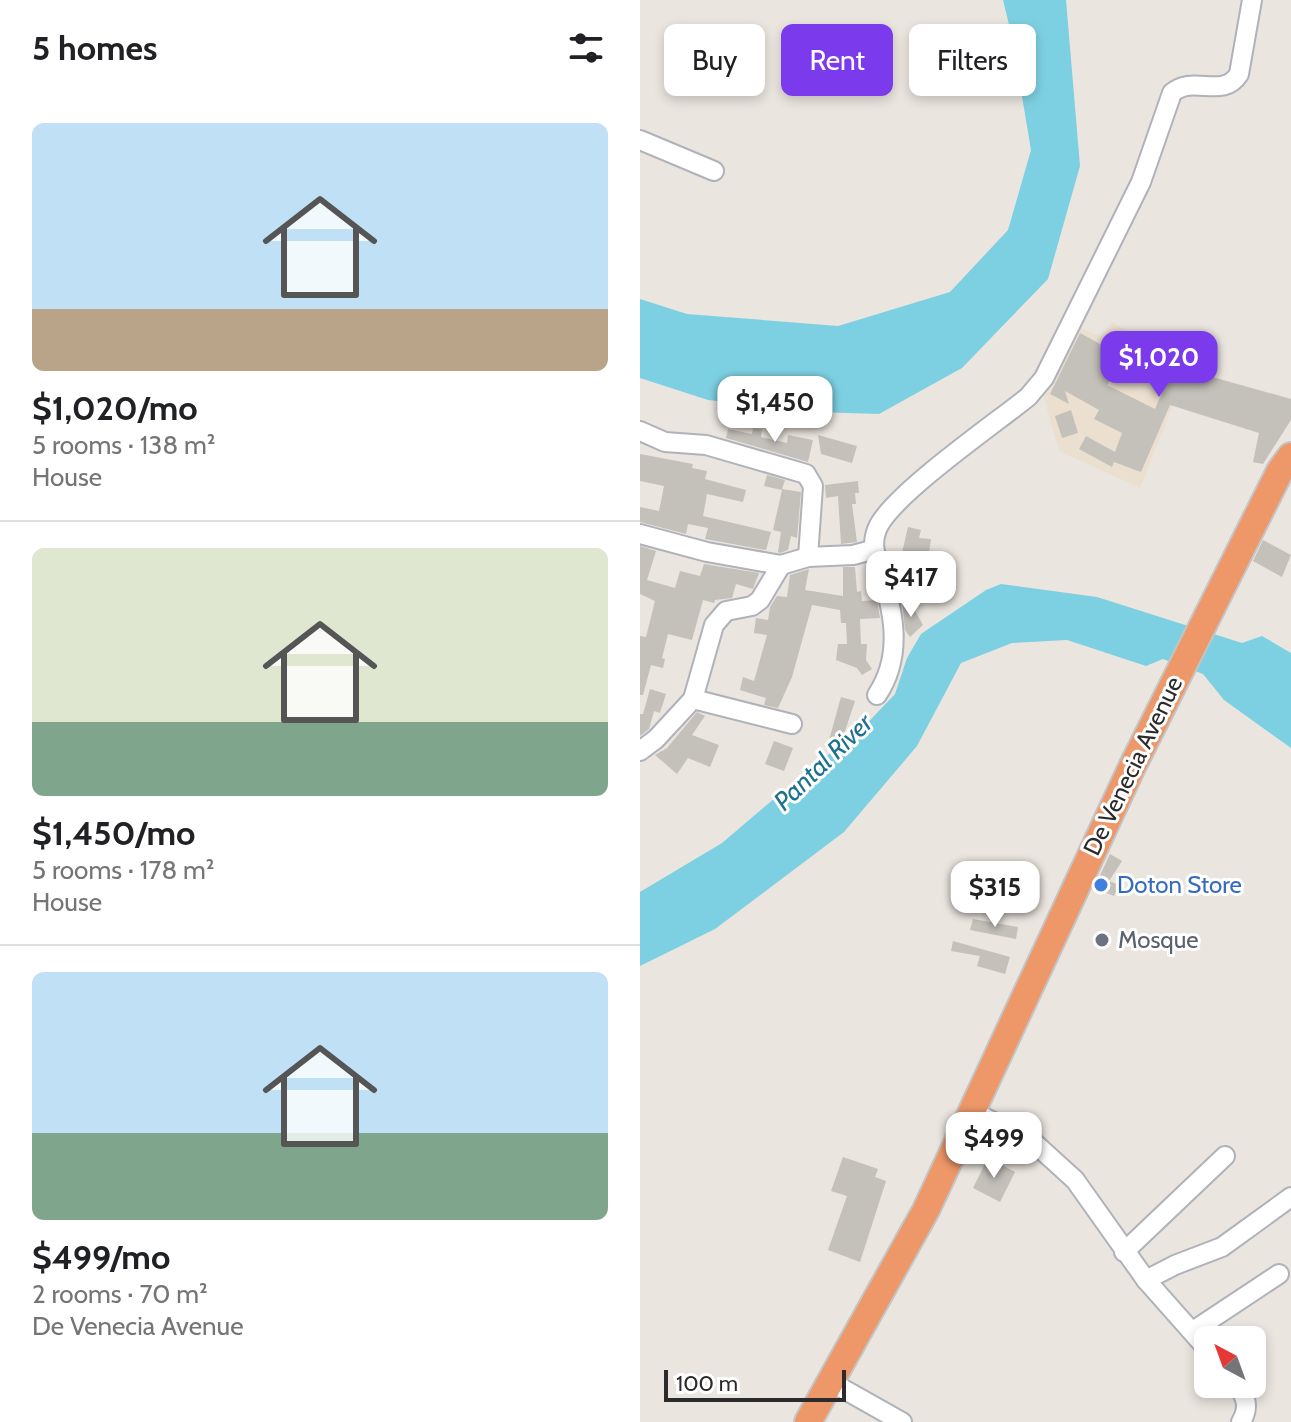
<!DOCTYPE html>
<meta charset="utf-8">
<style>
body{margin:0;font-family:Cabin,sans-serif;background:#f2f2f2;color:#202124;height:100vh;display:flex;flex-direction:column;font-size:30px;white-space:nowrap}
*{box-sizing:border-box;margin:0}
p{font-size:26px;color:#757577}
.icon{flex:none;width:44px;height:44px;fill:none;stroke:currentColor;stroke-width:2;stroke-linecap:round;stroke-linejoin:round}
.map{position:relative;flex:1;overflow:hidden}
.details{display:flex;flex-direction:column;background:#fff;width:640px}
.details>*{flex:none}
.hud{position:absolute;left:24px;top:24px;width:506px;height:72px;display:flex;gap:16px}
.needle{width:52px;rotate:319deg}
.controls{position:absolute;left:554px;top:1326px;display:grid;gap:16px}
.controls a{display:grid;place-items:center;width:72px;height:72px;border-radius:12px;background:#fff;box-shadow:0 4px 12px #0003;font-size:40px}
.scale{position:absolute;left:24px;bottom:20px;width:182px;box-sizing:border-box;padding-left:8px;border:4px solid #2b2b2b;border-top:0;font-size:22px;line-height:28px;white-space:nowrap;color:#2b2b2b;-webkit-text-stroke:6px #fff;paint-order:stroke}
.price{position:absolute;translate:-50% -68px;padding:0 18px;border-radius:16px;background:#fff;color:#222;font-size:26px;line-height:52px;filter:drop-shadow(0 2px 4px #0008)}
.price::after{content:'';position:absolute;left:50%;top:48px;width:24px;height:18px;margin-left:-12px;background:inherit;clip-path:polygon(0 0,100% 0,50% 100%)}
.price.current{background:#7c3aed;color:#fff}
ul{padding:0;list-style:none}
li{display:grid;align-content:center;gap:16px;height:424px;padding:0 32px}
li+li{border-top:2px solid #e0e0e0}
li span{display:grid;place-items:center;height:248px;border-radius:12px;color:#555}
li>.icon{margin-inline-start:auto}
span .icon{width:144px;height:144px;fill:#fffc;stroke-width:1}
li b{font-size:34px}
h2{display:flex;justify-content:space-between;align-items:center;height:96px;padding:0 32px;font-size:34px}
.tag{padding:0 28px;border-radius:12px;background:#fff;box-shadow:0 4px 12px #0003;font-size:28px;line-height:72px}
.tag.current{background:#7c3aed;color:#fff}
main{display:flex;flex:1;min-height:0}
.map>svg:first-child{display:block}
.education{fill:#ebe0d0}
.water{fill:#7dd0e2}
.building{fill:#c4c0ba;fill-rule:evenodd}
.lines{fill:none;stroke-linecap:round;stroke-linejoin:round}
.minor-casing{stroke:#afb2ba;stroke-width:22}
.highway-casing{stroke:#c4c4c4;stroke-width:30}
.minor{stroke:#fff;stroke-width:18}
.highway{stroke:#ee9768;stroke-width:26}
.shop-dot{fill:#3f7fe0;stroke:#fff;stroke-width:3}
.worship-dot{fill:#6b7280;stroke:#fff;stroke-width:3}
.labels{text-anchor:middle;stroke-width:6;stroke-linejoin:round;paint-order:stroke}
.street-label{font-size:24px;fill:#2b2b2b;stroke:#fff}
.shop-label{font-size:24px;fill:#366cbe;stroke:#fff;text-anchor:start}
.worship-label{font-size:24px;fill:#5b616d;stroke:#fff;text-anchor:start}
.water-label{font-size:26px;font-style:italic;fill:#1c718f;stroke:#fff}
</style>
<main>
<section class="details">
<h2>5 homes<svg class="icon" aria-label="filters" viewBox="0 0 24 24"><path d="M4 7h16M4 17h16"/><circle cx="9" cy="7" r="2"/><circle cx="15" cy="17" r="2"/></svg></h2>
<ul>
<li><span style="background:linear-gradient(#bfe0f5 75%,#b9a48a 0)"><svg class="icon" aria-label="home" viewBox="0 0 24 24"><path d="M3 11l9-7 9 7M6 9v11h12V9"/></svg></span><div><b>$1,020/mo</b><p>5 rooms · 138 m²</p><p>House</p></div></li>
<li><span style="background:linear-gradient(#dfe7d0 70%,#7fa58c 0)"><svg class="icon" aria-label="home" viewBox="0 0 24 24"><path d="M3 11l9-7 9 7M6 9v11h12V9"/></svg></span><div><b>$1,450/mo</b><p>5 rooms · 178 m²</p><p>House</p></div></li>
<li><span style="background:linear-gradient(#bfe0f5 65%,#7fa58c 0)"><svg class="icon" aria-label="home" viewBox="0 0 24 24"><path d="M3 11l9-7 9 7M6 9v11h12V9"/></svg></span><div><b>$499/mo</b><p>2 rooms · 70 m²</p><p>De Venecia Avenue</p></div></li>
</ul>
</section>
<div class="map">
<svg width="651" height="1422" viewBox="0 0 651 1422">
<rect width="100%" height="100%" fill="#ebe5df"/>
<polygon class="education" points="472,322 549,365 500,488 419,451 402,391 435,326 463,337"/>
<g class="water">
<polygon points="363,0 426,0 440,166 408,279 322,368 239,414 175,412 68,400 0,378 0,299 47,314 198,326 310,292 368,230 391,150 372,37"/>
<polygon points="361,584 457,597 602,643 622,636 651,653 651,748 584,700 563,674 523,659 506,666 427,640 372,643 321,663 277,746 204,832 75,929 0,966 0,892 82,843 175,764 215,736 255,694 267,658 281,634 346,590"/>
</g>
<g class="building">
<path d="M471,331L549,376L551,371L651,399V420L623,464L613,462L619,433L530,405L501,472L474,462L472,467L439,449L446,436L475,452L482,433L454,419L459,410L425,391L429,404L410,394L440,333L462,345ZM479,365L523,390L515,409L467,385Z"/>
<polygon points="431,410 438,433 422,438 415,416"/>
<polygon points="113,428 122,429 121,437 147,443 148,435 173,440 168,462 86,438 88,429 112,434"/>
<polygon points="178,435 217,446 212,463 181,454"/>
<polygon points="0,454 53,464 52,468 67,471 65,479 106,490 103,502 67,494 63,516 131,532 126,550 65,539 68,528 48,524 46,534 0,522 0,507 19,511 24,486 0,481"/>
<polygon points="127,475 145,480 142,489 161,492 157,538 151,536 148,550 140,553 138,552 141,532 133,530 142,490 124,486"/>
<polygon points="218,481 219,493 215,493 216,504 212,504 217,542 201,544 198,496 186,498 185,485"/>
<polygon points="268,527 281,530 279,538 291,539 288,559 274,555 268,580 255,577 248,553 261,557"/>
<polygon points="623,540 651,555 642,577 613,561"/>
<polygon points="0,546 16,551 7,580 35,588 40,571 60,576 64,564 119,573 113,589 96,584 92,598 75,600 74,603 63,600 52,640 28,634 22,658 25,659 23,668 11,665 3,695 0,695 0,636 6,637 15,601 0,594"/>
<polygon points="203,567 215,567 217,592 221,591 222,601 237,600 240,618 220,619 221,644 227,644 226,660 232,669 222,675 217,668 196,660 198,644 207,644 206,623 201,623 200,610 172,605 152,677 138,708 124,705 126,698 100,690 103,677 114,681 127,635 114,633 116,618 128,620 130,607 137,596 147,597 150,575 169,569 165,590 203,596"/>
<polygon points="269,600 283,625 270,637 265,630 262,602"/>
<polygon points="10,689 26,694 20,713 14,711 9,729 0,736 0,714 3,714"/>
<polygon points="201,697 215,701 201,743 189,740"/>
<polygon points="57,712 65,716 52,735 79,745 70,767 48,758 37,774 15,755 27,748"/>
<polygon points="134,741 153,748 144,771 125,764"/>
<polygon points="470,854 482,861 469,881 479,885 474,896 454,888"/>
<polygon points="333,919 378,927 376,939 330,930"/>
<polygon points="313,941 370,957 365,974 337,966 340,956 311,951"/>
<polygon points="203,1157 238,1169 235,1177 246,1181 220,1262 188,1250 207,1196 191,1191"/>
<polygon points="348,1158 375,1172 360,1202 333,1188"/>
</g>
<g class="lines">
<g class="minor-casing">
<g id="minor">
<polyline points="0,140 74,171"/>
<polyline points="0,431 25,442 66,445 166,474 173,486 168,557"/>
<polyline points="0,534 67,552 141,565 168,557 213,555 232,550"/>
<path d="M237,695C263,656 254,613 241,571C235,554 230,543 239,525C258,491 353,425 388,397L404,378L501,182L532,93C553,74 583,100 599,74L612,0"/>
<polyline points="53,699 152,724"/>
<polyline points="0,751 16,739 53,699 74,625 86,611 112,606 120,600 141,565"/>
<polyline points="331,1111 391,1140 435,1180 506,1280 568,1350"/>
<polyline points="484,1252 585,1156"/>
<polyline points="506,1280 535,1265 582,1247 651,1197"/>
<polyline points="553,1331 639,1274"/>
<polyline points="191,1382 262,1422"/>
<path d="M596,1384C606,1396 610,1407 601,1422"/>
</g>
</g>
<g class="highway-casing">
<polyline id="highway" points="168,1422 286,1210 492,767 640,471 651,456"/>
</g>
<use href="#minor" class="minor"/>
<use href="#highway" class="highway"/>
</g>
<circle class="shop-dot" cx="461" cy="885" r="8"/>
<circle class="worship-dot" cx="462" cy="940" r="8"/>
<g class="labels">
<g class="street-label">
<text transform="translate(493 766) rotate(-64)" y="8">De Venecia Avenue</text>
</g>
<g class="shop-label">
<text x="477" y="893">Doton Store</text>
</g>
<g class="worship-label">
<text x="478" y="948">Mosque</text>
</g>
<g class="water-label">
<text transform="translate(183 762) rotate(-44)" y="9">Pantal River</text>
</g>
</g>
</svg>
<div class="controls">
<a><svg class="needle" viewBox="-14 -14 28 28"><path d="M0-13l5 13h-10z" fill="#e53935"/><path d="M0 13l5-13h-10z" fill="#757577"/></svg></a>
</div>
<div class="scale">100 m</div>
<b class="price current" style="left:519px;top:399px">$1,020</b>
<b class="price" style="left:135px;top:444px">$1,450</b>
<b class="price" style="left:271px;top:619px">$417</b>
<b class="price" style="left:355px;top:929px">$315</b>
<b class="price" style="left:354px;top:1180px">$499</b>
<div class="hud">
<a class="tag">Buy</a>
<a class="tag current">Rent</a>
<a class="tag">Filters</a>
</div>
</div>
</main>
